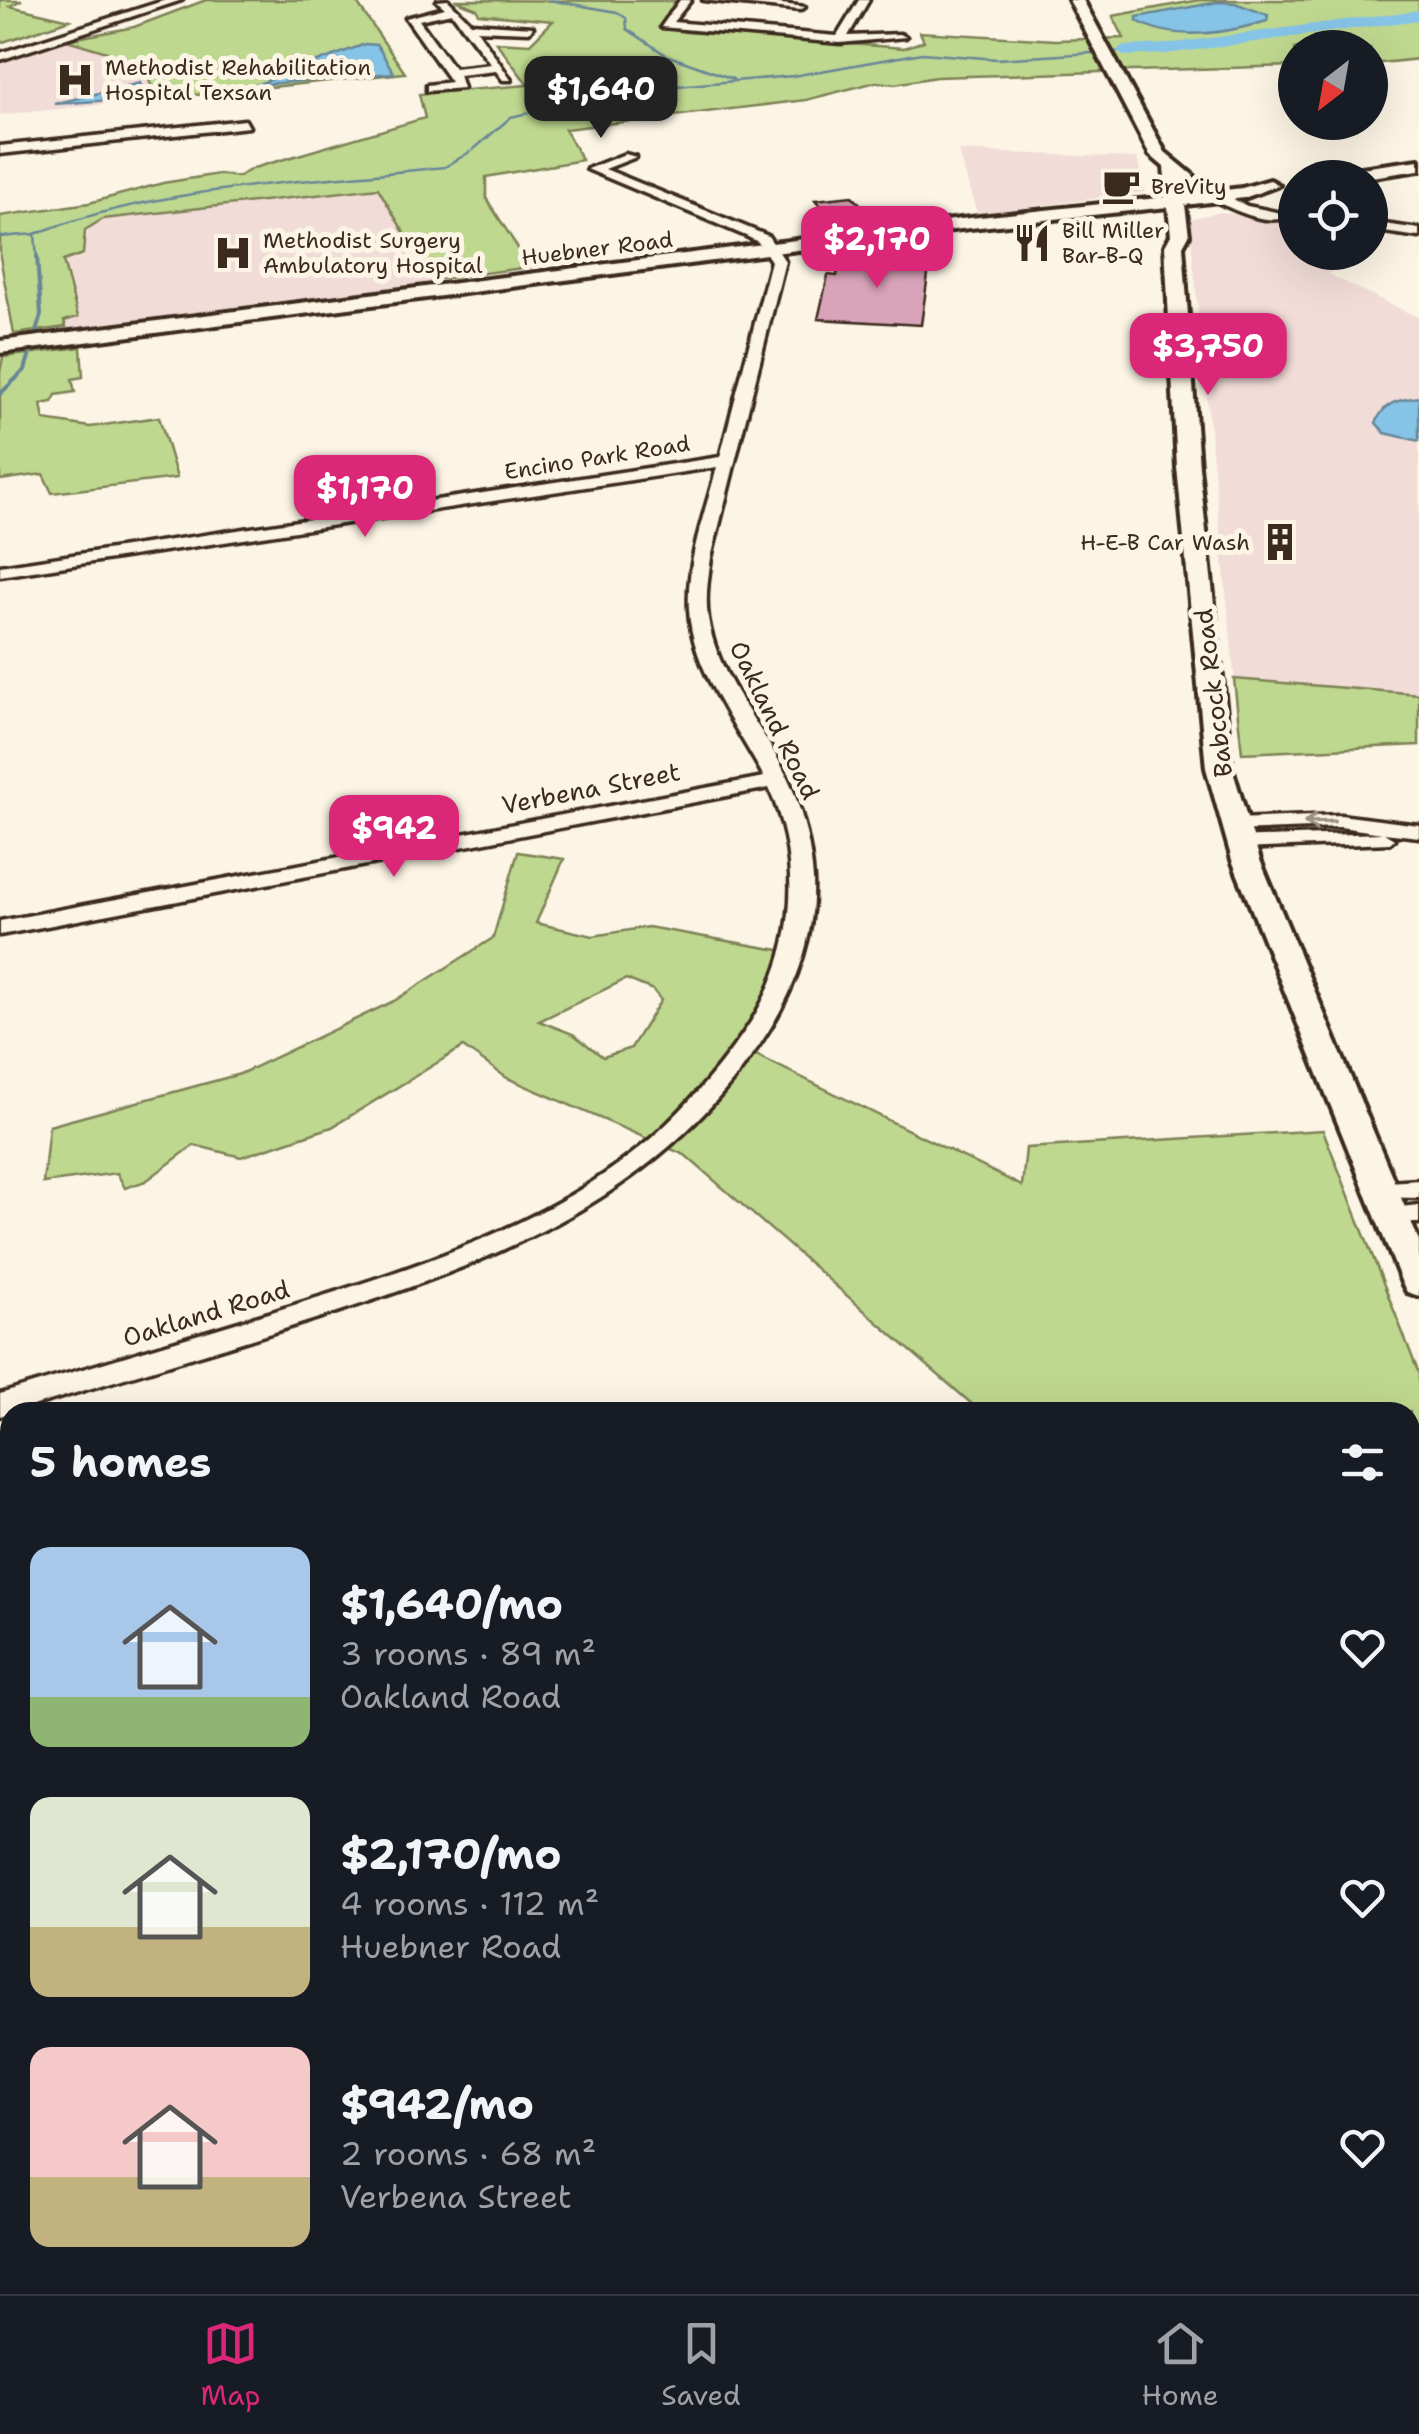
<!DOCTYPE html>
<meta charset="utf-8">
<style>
body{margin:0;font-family:"Shantell Sans",sans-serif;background:#242831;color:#f1f3f6;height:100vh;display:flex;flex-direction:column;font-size:38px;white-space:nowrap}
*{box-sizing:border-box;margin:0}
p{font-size:32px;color:#9ea1a6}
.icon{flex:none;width:55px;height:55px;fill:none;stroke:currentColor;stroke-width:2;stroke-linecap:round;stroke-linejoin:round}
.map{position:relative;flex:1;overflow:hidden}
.sheet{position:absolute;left:0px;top:1402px;width:1420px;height:892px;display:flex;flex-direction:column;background:#171b24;border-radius:30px 30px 0 0;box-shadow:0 10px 40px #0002}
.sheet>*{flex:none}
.needle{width:65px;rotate:211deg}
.buttons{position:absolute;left:1278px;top:30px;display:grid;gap:20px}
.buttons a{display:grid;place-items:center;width:110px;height:110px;border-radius:50%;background:#171b24;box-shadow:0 10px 40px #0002;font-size:50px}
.price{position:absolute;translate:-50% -85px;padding:0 22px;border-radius:20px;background:#db2777;color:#fff;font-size:32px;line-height:65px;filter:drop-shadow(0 2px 5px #0008)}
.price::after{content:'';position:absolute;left:50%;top:60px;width:30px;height:22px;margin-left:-15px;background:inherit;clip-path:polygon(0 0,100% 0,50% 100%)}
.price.selected{background:#222;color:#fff}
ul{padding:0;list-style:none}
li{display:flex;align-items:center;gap:30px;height:250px;padding:0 30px}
li span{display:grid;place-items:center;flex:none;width:280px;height:200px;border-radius:20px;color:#555}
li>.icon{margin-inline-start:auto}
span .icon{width:120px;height:120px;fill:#fffc;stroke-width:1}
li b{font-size:42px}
h2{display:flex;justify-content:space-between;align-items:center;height:120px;padding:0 30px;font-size:42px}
.tab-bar{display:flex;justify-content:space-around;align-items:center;height:140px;border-top:2px solid #363941;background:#171b24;font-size:28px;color:#9ea1a6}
.tab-bar a{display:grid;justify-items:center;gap:5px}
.tab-bar .selected{color:#db2777}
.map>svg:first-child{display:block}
.built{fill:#f2dcd8}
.green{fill:#bfd88f;stroke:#7d8156;stroke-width:2.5;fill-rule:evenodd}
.water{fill:#86c4e7;stroke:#688697;stroke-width:2.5}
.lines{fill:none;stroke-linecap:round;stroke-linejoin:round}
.stream-far1{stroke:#688697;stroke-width:2.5}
.stream{stroke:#688697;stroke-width:4}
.river{fill:#86c4e7;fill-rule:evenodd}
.building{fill:#d9a3b9;stroke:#3b2a1e;stroke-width:2.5}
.minor-casing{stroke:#3b2a1e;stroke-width:7}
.major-casing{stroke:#3b2a1e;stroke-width:8}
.minor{fill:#fcf5e5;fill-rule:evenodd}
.major{fill:#fcf5e5;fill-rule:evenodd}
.oneway{stroke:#9c9082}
.labels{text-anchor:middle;stroke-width:10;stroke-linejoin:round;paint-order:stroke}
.far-poi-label{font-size:22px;fill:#3b2a1e;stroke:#fcf5e5;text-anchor:start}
.far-street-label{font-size:22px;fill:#3b2a1e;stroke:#fcf5e5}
.street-label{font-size:25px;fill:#3b2a1e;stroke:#fcf5e5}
</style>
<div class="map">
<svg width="1419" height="2294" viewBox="0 0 1419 2294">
<rect width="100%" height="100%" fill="#fcf5e5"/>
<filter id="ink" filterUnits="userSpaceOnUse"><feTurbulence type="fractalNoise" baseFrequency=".01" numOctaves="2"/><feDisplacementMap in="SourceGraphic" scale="20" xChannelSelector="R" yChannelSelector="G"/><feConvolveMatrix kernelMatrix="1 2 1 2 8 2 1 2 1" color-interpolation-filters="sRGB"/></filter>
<g filter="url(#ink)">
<g class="built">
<polygon points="67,40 141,62 158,99 0,115 0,61"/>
<polygon points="958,151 1137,158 1145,192 977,214"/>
<polygon points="378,188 434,283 66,330 48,260 52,245 103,219"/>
<polygon points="1221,212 1295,222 1295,252 1355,253 1328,274 1419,318 1419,745 1242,753 1189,219"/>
</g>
<g class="green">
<polygon points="0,0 22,0 10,6 70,20 0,43"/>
<polygon points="206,0 355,0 405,73 158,99 140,62 67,40 134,27"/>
<polygon points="455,0 679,1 660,25 685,32 904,48 924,41 920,32 1055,40 1124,38 1113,16 1199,0 1419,0 1419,59 1370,64 1370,48 1295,48 1295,66 936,77 895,84 876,82 806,100 565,129 582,160 486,177 486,198 530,267 432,280 378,188 103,219 85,230 83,254 63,261 78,317 64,321 66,327 14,334 0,257 0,216 89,203 163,183 219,174 237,177 254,168 425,118 419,94 528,85 496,42 530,44 553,21 479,14 477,9"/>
<polygon points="81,347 83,377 72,379 75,392 56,395 52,402 41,404 44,420 90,427 159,417 177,478 52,493 43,474 0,480 0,372 3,357"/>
<polygon points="1234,679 1419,694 1419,745 1242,753"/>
<path d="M518,852L564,859L536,923L593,936L648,927L790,952L742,1048L1022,1186L1026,1148L1323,1130L1419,1374V1615L1410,1616V1412H981L685,1155L507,1078L463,1047L332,1127L241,1157L194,1145L146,1181L125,1188L117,1173L43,1183L49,1126L240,1074L394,1001L493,938ZM626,979L653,990L661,1000L631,1048L603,1057L573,1034L539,1021Z"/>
<polygon points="1419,2136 1419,2294 1106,2294 1104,2285 1410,2285 1410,2137"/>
<polygon points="305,2285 438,2285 438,2294 307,2294"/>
</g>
<g class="water">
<path d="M1218,2L1235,3L1268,15L1267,21C1227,33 1175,42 1137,21V17Z"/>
<polygon points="365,44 377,45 394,73 256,85"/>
<polygon points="140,83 146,96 142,98 54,104"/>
<path d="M1419,397V441L1385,433L1376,423C1384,402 1397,400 1419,397Z"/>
</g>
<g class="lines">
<g class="stream-far1">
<polyline points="549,0 617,12 626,18 627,29 666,55 733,79"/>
<polyline points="0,237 35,234"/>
<path d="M37,259L35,234C161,185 311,182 445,167L473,150L511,117L619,91L793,76L922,53L997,59L1124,51"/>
</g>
<g class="stream">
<polyline points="36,332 41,315 37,256"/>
<polyline points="0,394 25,370 30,353"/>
</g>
<polygon class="river" points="1419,10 1419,20 1166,54 1124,56 1116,51 1124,46 1166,44"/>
</g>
<g class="building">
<polygon points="852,196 868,212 831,216 815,200"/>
<polygon points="841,255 930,260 921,325 818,319 828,275 837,276"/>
</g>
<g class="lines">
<g class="minor-casing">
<g id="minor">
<polygon points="166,0 182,0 0,60 0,53"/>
<path d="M448,0L471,23L533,27L529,32L477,30L511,80H503L496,71L459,75L463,88L427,91V85L451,82L406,18L445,8L437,1ZM452,13L491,64L454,68L419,20Z"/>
<polygon points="680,0 691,0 673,22 837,36 859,0 869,0 848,36 900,34 906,37 840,43 661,27"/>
<polygon points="703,0 751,0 805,7 800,10"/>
<polygon points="245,120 249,127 0,154 0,146"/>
<path d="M625,154L636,157L605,169L768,236L785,261L711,558C708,578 705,598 708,618C717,679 764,726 788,779C801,806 811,846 813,879C816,944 790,1002 753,1054C640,1215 460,1273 281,1330C187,1359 93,1388 0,1416V1394C92,1366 183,1339 275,1311C405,1270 552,1227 656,1134C688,1105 715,1073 740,1038C794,964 806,872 769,788L0,935V921L764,777C737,726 692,669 689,610C686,562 705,513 717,467L0,576V566L720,457L771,261L758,242L746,236L587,169Z"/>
<path d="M1211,193H1221L1247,206L1291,215C1269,228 1232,209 1211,199Z"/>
<polygon points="1370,222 1419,229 1419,237 1370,230"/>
<polygon points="1340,815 1419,825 1419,837 1384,833 1394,839 1390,843 1242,849 1234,848 1231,843 1234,838 1382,833 1340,827 1235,831 1224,825 1235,819"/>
<polygon points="1419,1180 1419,1198 1372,1197 1368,1190 1372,1183"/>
<polygon points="1419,1205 1419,1223 1382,1223 1378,1216 1382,1209"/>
</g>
</g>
<g class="major-casing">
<g id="major">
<polygon points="1069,0 1083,0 1165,152 1194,176 1182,180 1184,195 1242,188 1270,180 1279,185 1244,198 1185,205 1189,235 1183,246 1199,467 1232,768 1260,860 1419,1241 1419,1296 1407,1292 1402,1283 1232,860 1206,768 1177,467 1165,246 1171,235 1168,207 961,229 0,353 0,341 961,219 1167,197 1164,167 1150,155"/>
<polygon points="1419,160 1419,170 1365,178 1317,178 1325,173"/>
</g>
</g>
<use href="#minor" class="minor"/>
<use href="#major" class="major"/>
</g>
<defs><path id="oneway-shaft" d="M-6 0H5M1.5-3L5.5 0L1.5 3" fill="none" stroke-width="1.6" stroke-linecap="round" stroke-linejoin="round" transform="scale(2.5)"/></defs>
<use class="oneway" href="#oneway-shaft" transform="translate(1319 822) rotate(178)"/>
</g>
<defs>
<g id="hospital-bare" transform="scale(3)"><path d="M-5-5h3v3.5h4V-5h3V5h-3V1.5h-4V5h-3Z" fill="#3b2a1e" stroke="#fcf5e5" stroke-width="2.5" paint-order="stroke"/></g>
<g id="cafe-bare" transform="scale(3)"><path d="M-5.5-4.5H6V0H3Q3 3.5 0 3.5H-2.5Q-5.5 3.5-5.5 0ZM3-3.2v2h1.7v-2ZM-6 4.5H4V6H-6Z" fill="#3b2a1e" stroke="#fcf5e5" stroke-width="2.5" paint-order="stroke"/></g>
<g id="restaurant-bare" transform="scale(3)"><path d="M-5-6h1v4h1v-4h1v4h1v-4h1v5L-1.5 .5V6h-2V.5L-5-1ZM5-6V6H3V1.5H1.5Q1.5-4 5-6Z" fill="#3b2a1e" stroke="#fcf5e5" stroke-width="2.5" paint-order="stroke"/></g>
<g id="building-bare" transform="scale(3)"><path d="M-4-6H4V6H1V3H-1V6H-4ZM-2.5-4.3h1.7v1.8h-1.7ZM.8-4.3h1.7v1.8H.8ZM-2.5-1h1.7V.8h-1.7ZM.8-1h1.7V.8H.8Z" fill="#3b2a1e" stroke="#fcf5e5" stroke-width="2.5" paint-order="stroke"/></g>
</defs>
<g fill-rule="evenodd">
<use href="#hospital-bare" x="75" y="80"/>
<use href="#cafe-bare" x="1121" y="186"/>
<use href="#restaurant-bare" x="1032" y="243"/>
<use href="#hospital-bare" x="233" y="253"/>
<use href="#building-bare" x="1280" y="542"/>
</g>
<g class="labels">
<g class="far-poi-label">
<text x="105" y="75">Methodist Rehabilitation<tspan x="105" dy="25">Hospital Texsan</tspan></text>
<text x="1151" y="194">BreVity</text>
<text x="1062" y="238">Bill Miller<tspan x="1062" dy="25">Bar-B-Q</tspan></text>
<text x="263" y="248">Methodist Surgery<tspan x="263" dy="25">Ambulatory Hospital</tspan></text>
<text x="1250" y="550" text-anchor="end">H-E-B Car Wash</text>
</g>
<g class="far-street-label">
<text transform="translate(597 248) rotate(-7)" y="8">Huebner Road</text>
<text transform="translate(597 457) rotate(-9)" y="8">Encino Park Road</text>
</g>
<g class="street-label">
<text transform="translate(1213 693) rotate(-97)" y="9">Babcock Road</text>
<text transform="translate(775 720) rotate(64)" y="9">Oakland Road</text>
<text transform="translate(591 788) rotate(-11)" y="9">Verbena Street</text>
<text transform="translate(206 1313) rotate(-17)" y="9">Oakland Road</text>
</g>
</g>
</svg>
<div class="buttons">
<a><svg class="needle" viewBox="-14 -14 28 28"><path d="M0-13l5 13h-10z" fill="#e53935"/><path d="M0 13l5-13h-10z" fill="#9ea1a6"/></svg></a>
<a><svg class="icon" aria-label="locate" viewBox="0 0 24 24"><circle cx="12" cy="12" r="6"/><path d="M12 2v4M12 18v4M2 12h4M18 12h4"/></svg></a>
</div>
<b class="price selected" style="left:601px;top:141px">$1,640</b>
<b class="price" style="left:877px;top:291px">$2,170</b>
<b class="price" style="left:1208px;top:398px">$3,750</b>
<b class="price" style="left:365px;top:540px">$1,170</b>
<b class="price" style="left:394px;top:880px">$942</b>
<section class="sheet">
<h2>5 homes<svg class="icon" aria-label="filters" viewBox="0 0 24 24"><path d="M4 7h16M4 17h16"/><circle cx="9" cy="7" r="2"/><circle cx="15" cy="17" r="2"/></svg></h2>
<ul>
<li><span style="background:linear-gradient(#a9c7e8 75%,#8fb573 0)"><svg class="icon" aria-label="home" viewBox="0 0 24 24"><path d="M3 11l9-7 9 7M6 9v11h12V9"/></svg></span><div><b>$1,640/mo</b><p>3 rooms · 89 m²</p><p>Oakland Road</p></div><svg class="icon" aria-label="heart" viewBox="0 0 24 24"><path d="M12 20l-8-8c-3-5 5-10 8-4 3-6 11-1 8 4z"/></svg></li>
<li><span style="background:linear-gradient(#dfe7d0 65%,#c2b280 0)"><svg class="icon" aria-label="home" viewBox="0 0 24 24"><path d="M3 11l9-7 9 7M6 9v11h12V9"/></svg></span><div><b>$2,170/mo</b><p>4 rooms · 112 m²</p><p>Huebner Road</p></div><svg class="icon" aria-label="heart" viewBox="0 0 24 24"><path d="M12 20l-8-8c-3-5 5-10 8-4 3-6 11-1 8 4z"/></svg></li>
<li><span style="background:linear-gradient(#f6c9c9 65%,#c2b280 0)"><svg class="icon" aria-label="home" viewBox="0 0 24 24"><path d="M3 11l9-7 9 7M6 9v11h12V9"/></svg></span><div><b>$942/mo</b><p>2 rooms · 68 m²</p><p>Verbena Street</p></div><svg class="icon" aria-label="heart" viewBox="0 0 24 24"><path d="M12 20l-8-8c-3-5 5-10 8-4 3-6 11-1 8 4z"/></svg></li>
</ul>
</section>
</div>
<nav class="tab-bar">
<a class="selected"><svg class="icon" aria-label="map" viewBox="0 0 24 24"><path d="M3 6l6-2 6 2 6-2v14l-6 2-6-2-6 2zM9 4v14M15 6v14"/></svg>Map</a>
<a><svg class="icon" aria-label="saved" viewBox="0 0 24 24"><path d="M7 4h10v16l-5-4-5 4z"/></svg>Saved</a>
<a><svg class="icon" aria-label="home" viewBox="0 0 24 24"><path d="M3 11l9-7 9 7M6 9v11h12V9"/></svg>Home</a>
</nav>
